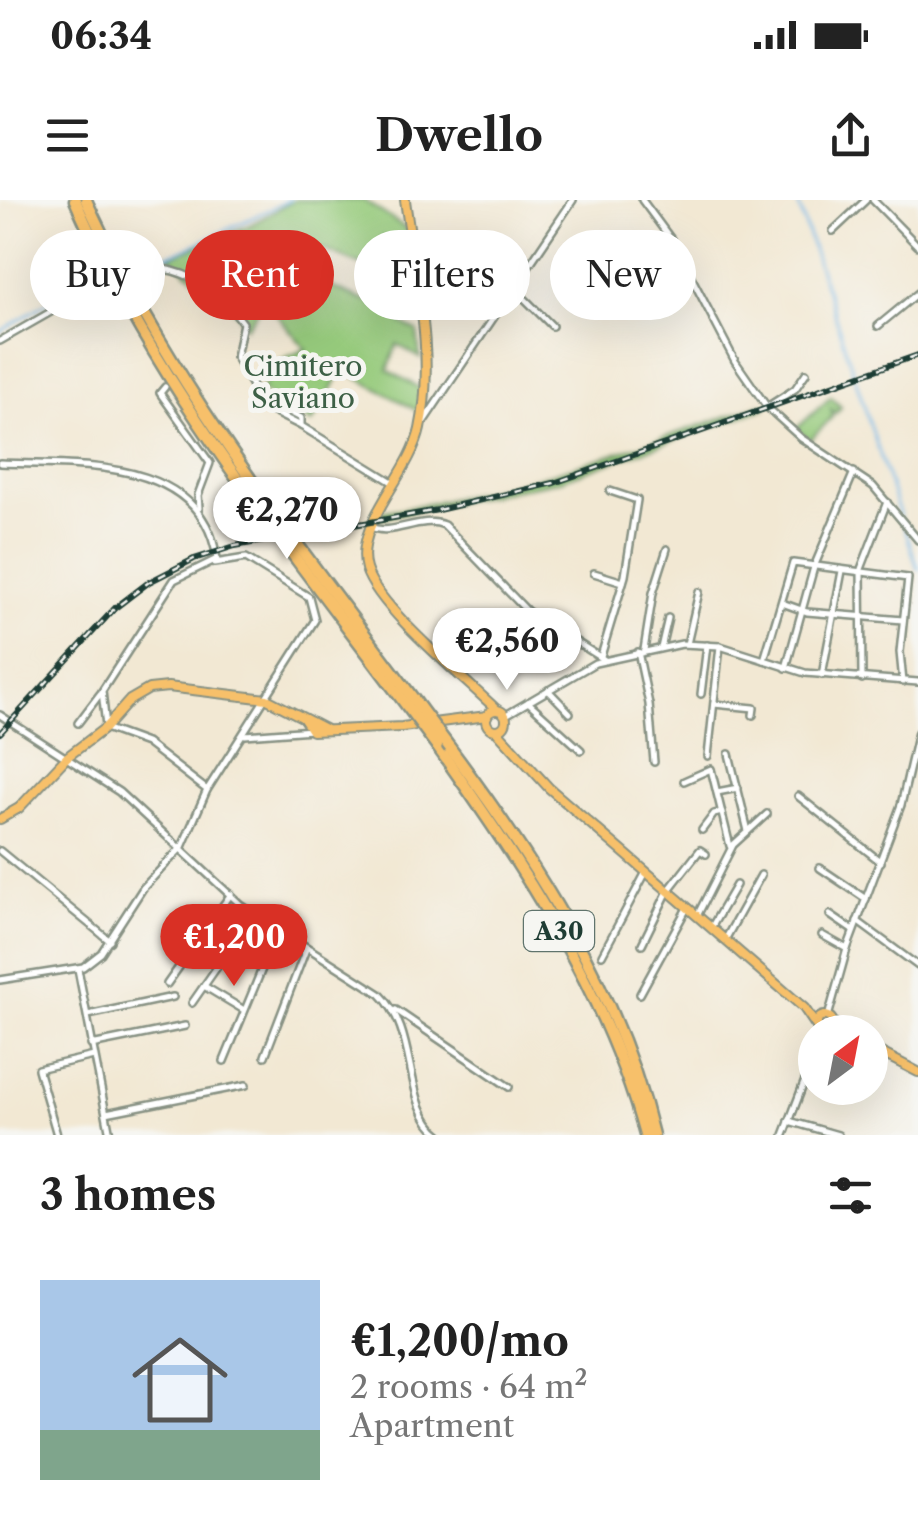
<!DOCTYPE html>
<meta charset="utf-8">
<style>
body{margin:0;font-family:"Libre Caslon Text",serif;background:#f2f2f2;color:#222;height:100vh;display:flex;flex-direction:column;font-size:38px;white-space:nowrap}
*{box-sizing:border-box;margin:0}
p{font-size:32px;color:#767676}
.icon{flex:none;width:55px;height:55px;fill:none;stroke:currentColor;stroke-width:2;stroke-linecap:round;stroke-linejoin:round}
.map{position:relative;height:935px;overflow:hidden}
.panel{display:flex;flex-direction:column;background:#fff;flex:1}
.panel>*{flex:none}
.guide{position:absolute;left:30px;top:30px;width:860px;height:90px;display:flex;gap:20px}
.needle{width:65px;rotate:32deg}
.fabs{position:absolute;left:798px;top:815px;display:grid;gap:20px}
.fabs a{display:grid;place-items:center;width:90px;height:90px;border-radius:50%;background:#fff;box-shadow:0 10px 40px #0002;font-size:50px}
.price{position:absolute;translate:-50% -85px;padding:0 22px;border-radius:35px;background:#fff;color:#222;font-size:32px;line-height:65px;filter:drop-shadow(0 2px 5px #0008)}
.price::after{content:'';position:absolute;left:50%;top:60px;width:30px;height:22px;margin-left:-15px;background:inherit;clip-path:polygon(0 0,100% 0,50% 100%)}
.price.current{background:#d93025;color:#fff}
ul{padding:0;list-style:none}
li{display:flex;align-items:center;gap:30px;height:250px;padding:0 40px}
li+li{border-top:2px solid #e0e0e0}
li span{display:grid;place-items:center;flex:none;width:280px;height:200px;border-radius:0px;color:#555}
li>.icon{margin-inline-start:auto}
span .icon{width:120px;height:120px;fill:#fffc;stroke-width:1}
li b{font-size:42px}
h2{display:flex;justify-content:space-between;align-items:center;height:120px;padding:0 40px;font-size:42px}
.chip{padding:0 35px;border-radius:45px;background:#fff;box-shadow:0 10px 40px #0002;font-size:35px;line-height:90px}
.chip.current{background:#d93025;color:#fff}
.status{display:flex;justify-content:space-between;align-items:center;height:70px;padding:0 50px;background:#fff;direction:ltr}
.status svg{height:28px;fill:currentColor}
header{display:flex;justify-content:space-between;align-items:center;height:130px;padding:0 40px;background:#fff;font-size:45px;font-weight:700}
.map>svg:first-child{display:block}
.green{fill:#96ca7b;stroke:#5a8458;stroke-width:2.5}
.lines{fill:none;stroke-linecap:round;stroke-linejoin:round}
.stream{stroke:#71b7e8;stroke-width:2.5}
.minor-casing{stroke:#889284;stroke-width:10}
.major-casing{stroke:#889284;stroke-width:12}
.highway-casing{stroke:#889284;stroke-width:15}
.minor{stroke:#fff;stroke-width:5}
.major{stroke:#f7c06b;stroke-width:8}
.highway{stroke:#f7c06b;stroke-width:10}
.rail-casing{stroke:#1f3d34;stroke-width:6}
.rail{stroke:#f6f6f2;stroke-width:2.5;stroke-dasharray:8;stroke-linecap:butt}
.highway-bridge-casing{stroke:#889284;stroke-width:15;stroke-linecap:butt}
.highway-bridge{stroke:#f7c06b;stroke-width:10}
.labels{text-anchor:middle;stroke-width:10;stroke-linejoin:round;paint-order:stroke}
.shield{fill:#f6f6f2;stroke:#60746d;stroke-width:2.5}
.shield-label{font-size:25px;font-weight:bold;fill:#1f3d34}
.park-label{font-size:28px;fill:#3d6046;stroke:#f6f6f2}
</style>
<div class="status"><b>06:34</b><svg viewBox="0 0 49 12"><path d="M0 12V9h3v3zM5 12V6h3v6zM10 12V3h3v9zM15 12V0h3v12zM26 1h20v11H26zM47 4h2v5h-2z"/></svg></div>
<header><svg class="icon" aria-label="menu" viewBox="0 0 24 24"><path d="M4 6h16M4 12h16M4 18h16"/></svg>Dwello<svg class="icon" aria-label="share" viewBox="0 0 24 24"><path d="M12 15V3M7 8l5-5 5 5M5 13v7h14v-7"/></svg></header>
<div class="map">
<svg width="918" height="935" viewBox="0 0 918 935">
<rect width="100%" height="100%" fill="#f6f6f2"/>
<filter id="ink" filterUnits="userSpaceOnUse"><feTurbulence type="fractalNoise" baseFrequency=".01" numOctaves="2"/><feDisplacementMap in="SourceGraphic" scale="20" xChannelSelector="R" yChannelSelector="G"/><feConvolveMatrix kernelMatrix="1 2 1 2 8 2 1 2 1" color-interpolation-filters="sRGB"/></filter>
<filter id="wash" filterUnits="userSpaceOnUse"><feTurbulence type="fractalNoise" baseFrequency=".0048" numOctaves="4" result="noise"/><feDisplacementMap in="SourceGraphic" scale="40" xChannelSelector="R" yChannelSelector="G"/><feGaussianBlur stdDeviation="2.25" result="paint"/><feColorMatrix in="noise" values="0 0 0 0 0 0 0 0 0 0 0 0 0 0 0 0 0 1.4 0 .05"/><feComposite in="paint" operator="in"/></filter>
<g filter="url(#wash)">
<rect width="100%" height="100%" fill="#f2e8d3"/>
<g class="green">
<polygon points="295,0 363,0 407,29 410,55 383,37 364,66 315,46 295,72 404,117 401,123 417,131 420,158 397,144 388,170 423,190 420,212 343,170 312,223 261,190 278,161 306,149 265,101 246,127 236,112 169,57 248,26"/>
<polygon points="831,197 841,207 836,213 831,209 833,216 810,240 796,229"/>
<path d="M761,205L765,208L560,280L377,319L381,312C515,292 632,248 761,205Z"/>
</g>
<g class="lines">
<g class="stream">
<polyline points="797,0 900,316"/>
<polyline points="126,68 181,51 290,0"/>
<polyline points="0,132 46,103 102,77"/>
<polyline points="903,323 918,369"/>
</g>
</g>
</g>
<g filter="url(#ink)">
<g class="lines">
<g class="minor-casing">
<g id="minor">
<polyline points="642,0 673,42 735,161 767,207 801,238 873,286 918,340"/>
<polyline points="873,0 918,46"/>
<polyline points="833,31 866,0"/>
<polyline points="410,32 445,40 509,88"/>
<path d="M127,73C173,57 216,86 243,123L236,157L257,195L301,218V226L394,283"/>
<polyline points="512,86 552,126"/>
<polyline points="878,126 918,93"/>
<polyline points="0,141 105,81"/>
<polyline points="165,187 160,193 210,263 198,295 199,308"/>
<polyline points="257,195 269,210 301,226"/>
<polyline points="767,207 795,189 806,173"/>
<polyline points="424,221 573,0"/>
<path d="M0,263C79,266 202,256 217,359L174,380L102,491L106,526"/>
<path d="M370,327C393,337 420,315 444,325L527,411L605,460"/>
<polyline points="594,373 623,382"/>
<polyline points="782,403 807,412 903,420"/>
<polyline points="687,444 699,392"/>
<polyline points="661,448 668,418"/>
<polyline points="644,450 653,393 667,349"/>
<polyline points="638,452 649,504 654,562"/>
<polyline points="601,456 625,376 637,300 610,291"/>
<polyline points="764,460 793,363 908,378 900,452 903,482"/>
<polyline points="786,468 814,367 854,272"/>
<polyline points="822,475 842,371"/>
<polyline points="862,479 861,369 887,302"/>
<polyline points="548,490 570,513"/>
<polyline points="701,494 707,445"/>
<polyline points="528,502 581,550"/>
<polyline points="714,504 754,508 753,515"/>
<path d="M0,515L119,592L241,705L380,794C420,833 401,905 441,935"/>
<polyline points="506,515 595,463 682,444 720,446 805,473 918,482"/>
<polyline points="78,523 100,494"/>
<polyline points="105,528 146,543 207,590"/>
<polyline points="245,535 312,530"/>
<polyline points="729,554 748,631"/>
<polyline points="708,556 720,446"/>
<polyline points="684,581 711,569 730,646"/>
<polyline points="717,592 738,588"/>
<polyline points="798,596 881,662"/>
<polyline points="702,630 714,614 722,612"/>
<polyline points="0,651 110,741"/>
<polyline points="820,668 866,699"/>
<polyline points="830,715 852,730"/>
<polyline points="697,716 733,645 767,614"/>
<polyline points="857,721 918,766"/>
<polyline points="711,728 736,685"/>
<polyline points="822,735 847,749"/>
<polyline points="725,740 761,675"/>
<polyline points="642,744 668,691 700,650 706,654"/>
<polyline points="602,755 646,672"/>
<polyline points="78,769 110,935"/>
<polyline points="0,780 83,767 101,753 143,688 182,647 207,590 315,420 309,397 246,358 215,363"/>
<polyline points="167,784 231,694"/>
<polyline points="204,786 244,810"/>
<polyline points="640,794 687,708"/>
<polyline points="192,803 254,714"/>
<polyline points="396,810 509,887"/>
<polyline points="88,815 173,797"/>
<polyline points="828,817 847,749 901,605 918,532"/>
<polyline points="819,832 820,830"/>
<polyline points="91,845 185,826"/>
<polyline points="265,856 306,749"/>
<polyline points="224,861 278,730"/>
<polyline points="106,913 246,885"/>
<polyline points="789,921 838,935"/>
<polyline points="57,935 38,869 94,856"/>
<polyline points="784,935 815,854"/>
</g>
</g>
<g class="major-casing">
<g id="major">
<path d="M405,0C415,74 436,156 420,229C410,275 353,325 366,369C378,408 464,478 496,509"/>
<circle cx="496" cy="520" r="10"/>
<polyline points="304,519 312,531 402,527 487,516"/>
<polyline points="496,530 549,588 804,808 817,827"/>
<polyline points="0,619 19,608 67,557 105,528 130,500 149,489 168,487 267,499 325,529"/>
<circle cx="825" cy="824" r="8"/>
<polyline points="870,847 918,872"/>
</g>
</g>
<g class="highway-casing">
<g id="highway">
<path d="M75,0C155,186 287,345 407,506"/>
<path d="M86,0C169,183 295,341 415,501"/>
<path d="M437,546C522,666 606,790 645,935"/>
<path d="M450,548C537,664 619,792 653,935"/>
</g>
</g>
<use href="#minor" class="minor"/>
<use href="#major" class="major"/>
<use href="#highway" class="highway"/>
<g class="rail-casing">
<polyline id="rail" points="0,533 115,408 149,382 194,359 235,346 438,310 554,283 918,155"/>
</g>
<use href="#rail" class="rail"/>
<g class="highway-bridge-casing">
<g id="highway-bridge">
<polyline points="415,501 450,548"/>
<polyline points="407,506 437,546"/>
</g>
</g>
<use href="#highway-bridge" class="highway-bridge"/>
</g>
</g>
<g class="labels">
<rect class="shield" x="524" y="711" width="70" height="40" rx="8"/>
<g class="shield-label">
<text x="559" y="740">A30</text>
</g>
<g class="park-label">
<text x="303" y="176">Cimitero<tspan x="303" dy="32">Saviano</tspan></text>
</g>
</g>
</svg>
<div class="fabs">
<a><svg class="needle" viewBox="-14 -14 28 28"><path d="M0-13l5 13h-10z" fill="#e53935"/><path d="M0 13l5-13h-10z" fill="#767676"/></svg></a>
</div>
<b class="price" style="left:287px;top:362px">€2,270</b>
<b class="price" style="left:507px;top:493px">€2,560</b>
<b class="price current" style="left:234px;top:789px">€1,200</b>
<div class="guide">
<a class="chip">Buy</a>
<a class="chip current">Rent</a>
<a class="chip">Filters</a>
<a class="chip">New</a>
</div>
</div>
<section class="panel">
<h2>3 homes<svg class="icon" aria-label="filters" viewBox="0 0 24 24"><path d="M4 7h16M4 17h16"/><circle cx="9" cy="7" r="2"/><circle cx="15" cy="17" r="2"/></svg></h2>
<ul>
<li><span style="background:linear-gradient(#a9c7e8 75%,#7fa58c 0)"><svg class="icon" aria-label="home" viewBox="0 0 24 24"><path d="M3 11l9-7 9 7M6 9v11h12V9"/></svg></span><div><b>€1,200/mo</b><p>2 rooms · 64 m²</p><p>Apartment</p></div></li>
</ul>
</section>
